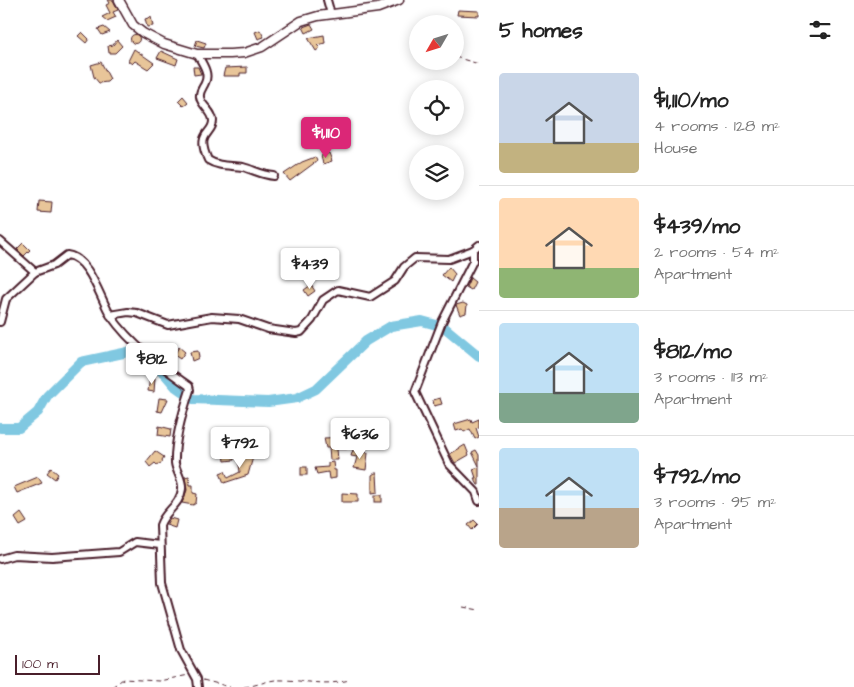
<!DOCTYPE html>
<meta charset="utf-8">
<style>
body{margin:0;font-family:"Architects Daughter",sans-serif;background:#f6f6f6;color:#222;height:100vh;display:flex;flex-direction:column;font-size:19px;white-space:nowrap}
*{box-sizing:border-box;margin:0}
p{font-size:16px;color:#767676}
.icon{flex:none;width:28px;height:28px;fill:none;stroke:currentColor;stroke-width:2;stroke-linecap:round;stroke-linejoin:round}
.map{position:relative;flex:1;overflow:hidden}
.side{display:flex;flex-direction:column;background:#fff;width:375px}
.side>*{flex:none}
.needle{width:32px;rotate:231deg}
.tools{position:absolute;left:409px;top:15px;display:grid;gap:10px}
.tools a{display:grid;place-items:center;width:55px;height:55px;border-radius:50%;background:#fff;box-shadow:0 2px 12px #0003;font-size:25px}
.scale{position:absolute;left:15px;bottom:12px;width:85px;box-sizing:border-box;padding-left:5px;border:2px solid #4a1f2b;border-top:0;font-size:14px;line-height:18px;white-space:nowrap;color:#4a1f2b;-webkit-text-stroke:4px #fff;paint-order:stroke}
.price{position:absolute;translate:-50% -42px;padding:0 11px;border-radius:5px;background:#fff;color:#222;font-size:16px;line-height:32px;filter:drop-shadow(0 1px 2px #0008)}
.price::after{content:'';position:absolute;left:50%;top:30px;width:15px;height:11px;margin-left:-8px;background:inherit;clip-path:polygon(0 0,100% 0,50% 100%)}
.price.selected{background:#db2777;color:#fff}
ul{padding:0;list-style:none}
li{display:flex;align-items:center;gap:15px;height:125px;padding:0 20px}
li+li{border-top:1px solid #e0e0e0}
li span{display:grid;place-items:center;flex:none;width:140px;height:100px;border-radius:5px;color:#555}
li>.icon{margin-inline-start:auto}
span .icon{width:60px;height:60px;fill:#fffc;stroke-width:1}
li b{font-size:21px}
h2{display:flex;justify-content:space-between;align-items:center;height:60px;padding:0 20px;font-size:21px}
main{display:flex;flex:1;min-height:0}
.map>svg:first-child{display:block}
.lines{fill:none;stroke-linecap:round;stroke-linejoin:round}
.river{stroke:#80c8e1;stroke-width:10}
.building{fill:#e8c599;stroke:#4a1f2b}
.minor-casing{stroke:#4a1f2b;stroke-width:10}
.tertiary-casing{stroke:#4a1f2b;stroke-width:11}
.path{stroke:#4a1f2b;stroke-width:1;stroke-dasharray:5 4;stroke-linecap:butt}
.minor{stroke:#fff;stroke-width:6}
.tertiary{stroke:#fff;stroke-width:8}
</style>
<main>
<div class="map">
<svg width="479" height="687" viewBox="0 0 479 687">
<rect width="100%" height="100%" fill="#fff"/>
<filter id="ink" filterUnits="userSpaceOnUse"><feTurbulence type="fractalNoise" baseFrequency=".02" numOctaves="2"/><feDisplacementMap in="SourceGraphic" scale="10" xChannelSelector="R" yChannelSelector="G"/><feConvolveMatrix kernelMatrix="1 2 1 2 8 2 1 2 1" color-interpolation-filters="sRGB"/></filter>
<g filter="url(#ink)">
<g class="lines">
<polyline class="river" points="0,428 19,428 38,412 47,396 81,362 128,352 164,373 176,387 193,399 268,402 297,398 316,389 366,341 391,326 422,321 444,327 479,356"/>
</g>
<g class="building">
<polygon points="108,0 113,0 118,10 113,12 116,17 107,21 102,17 110,13 106,5 110,3"/>
<polygon points="458,10 479,11 479,16 457,15"/>
<polygon points="151,17 153,26 147,27 145,19"/>
<polygon points="311,24 314,29 306,33 303,27"/>
<polygon points="104,27 110,32 102,35 98,29"/>
<polygon points="260,30 264,37 258,39 255,32"/>
<polygon points="82,32 89,39 86,43 78,36"/>
<circle cx="135" cy="39" r="4.5"/>
<polygon points="324,35 325,43 317,45 320,48 316,51 308,38"/>
<polygon points="117,40 122,46 115,53 109,53 108,46 113,45"/>
<polygon points="197,40 206,43 204,48 195,46"/>
<polygon points="134,49 154,63 148,69 135,61 132,64 128,61"/>
<polygon points="161,51 178,59 176,65 157,58"/>
<polygon points="101,62 110,79 107,82 99,83 94,77 91,65"/>
<polygon points="193,67 198,67 201,74 194,75"/>
<polygon points="247,67 247,73 240,73 240,76 223,76 225,68"/>
<polygon points="183,96 188,102 183,106 178,101"/>
<polygon points="329,153 332,161 323,164 321,156"/>
<polygon points="315,157 317,161 290,181 284,174 302,162"/>
<polygon points="39,201 52,202 51,213 38,212"/>
<polygon points="23,243 30,250 24,256 17,249"/>
<polygon points="449,267 455,274 451,282 442,275"/>
<polygon points="470,278 475,282 471,290 466,287"/>
<polygon points="311,285 315,291 308,296 304,290"/>
<polygon points="463,303 467,305 466,313 460,315 456,305"/>
<polygon points="179,347 185,352 180,359 174,355"/>
<polygon points="198,351 199,358 192,361 190,352"/>
<polygon points="150,377 155,378 154,392 148,391"/>
<polygon points="159,398 168,399 162,412 157,411"/>
<polygon points="440,398 442,404 434,406 433,400"/>
<polygon points="471,419 472,422 479,419 479,427 476,428 479,437 475,439 470,429 464,432 462,429 456,431 454,424"/>
<polygon points="159,426 171,429 170,437 158,435"/>
<polygon points="347,437 347,449 337,449 338,460 330,460 329,448 326,448 324,438"/>
<polygon points="239,442 250,444 248,451 233,447 234,460 225,461 223,446"/>
<polygon points="465,445 469,455 455,463 450,454"/>
<polygon points="353,450 368,453 366,470 354,468 357,457 351,456"/>
<polygon points="476,450 479,455 479,466 472,452"/>
<polygon points="155,451 164,457 162,460 163,462 157,465 155,463 150,467 146,462"/>
<polygon points="245,456 253,457 248,475 224,483 220,473 225,471 228,478 240,472 238,458"/>
<polygon points="333,462 334,470 336,470 336,478 329,479 328,472 317,474 315,468 328,467 328,463"/>
<rect x="301" y="467" width="6" height="8"/>
<polygon points="479,467 479,485 478,485 474,478 476,478 473,469"/>
<polygon points="51,468 58,474 55,479 47,473"/>
<polygon points="375,473 377,473 378,492 372,493 372,475"/>
<polygon points="189,476 190,485 193,485 193,493 197,494 196,503 193,505 182,503 187,490 185,477"/>
<polygon points="38,477 42,483 17,493 14,487"/>
<polygon points="342,493 358,494 358,502 342,502"/>
<rect x="375" y="495" width="7" height="7"/>
<polygon points="21,513 27,522 20,526 15,518"/>
<polygon points="170,518 177,520 175,528 166,525"/>
<polygon points="474,520 478,524 472,530 468,525"/>
</g>
<g class="lines">
<g class="minor-casing">
<g id="minor">
<polyline points="327,0 331,14"/>
<path d="M197,54C202,63 210,73 205,83C203,88 199,91 200,97C201,106 213,111 213,121C213,135 195,132 208,160C219,167 230,165 243,167C254,170 262,175 274,176"/>
<path d="M0,241L35,272L54,265L67,255C90,258 100,299 111,316C131,345 161,366 189,386L190,390C183,411 174,441 175,463C176,472 183,479 182,489C180,506 165,510 160,525L162,583L181,650L197,679L198,687"/>
<polyline points="473,250 473,261 442,322 415,392 449,464 476,492 479,501"/>
<polyline points="110,315 128,312 137,313 168,325 212,317 239,319 268,329 296,333 301,332 312,320 323,300 338,290 370,297 395,281 404,267 415,258 449,259 473,250 479,245"/>
<polyline points="0,322 6,299 35,272"/>
<polyline points="0,559 14,555 52,557 119,552 135,542 160,545"/>
</g>
</g>
<g class="tertiary-casing">
<polyline id="tertiary" points="119,0 133,25 143,33 164,44 197,54 230,54 244,53 262,47 301,21 318,16 378,8 399,0"/>
</g>
<g class="path">
<polyline points="455,57 479,64"/>
<polyline points="463,607 479,610"/>
<polyline points="203,680 230,687"/>
<polyline points="112,687 123,679 159,681 189,675"/>
<path d="M244,687C255,686 266,681 275,680C300,679 324,687 349,680"/>
</g>
<use href="#minor" class="minor"/>
<use href="#tertiary" class="tertiary"/>
</g>
</g>
</svg>
<div class="tools">
<a><svg class="needle" viewBox="-14 -14 28 28"><path d="M0-13l5 13h-10z" fill="#e53935"/><path d="M0 13l5-13h-10z" fill="#767676"/></svg></a>
<a><svg class="icon" aria-label="locate" viewBox="0 0 24 24"><circle cx="12" cy="12" r="6"/><path d="M12 2v4M12 18v4M2 12h4M18 12h4"/></svg></a>
<a><svg class="icon" aria-label="layers" viewBox="0 0 24 24"><path d="M12 4l9 5-9 5-9-5zM3 14l9 5 9-5"/></svg></a>
</div>
<div class="scale">100 m</div>
<b class="price selected" style="left:326px;top:159px">$1,110</b>
<b class="price" style="left:310px;top:290px">$439</b>
<b class="price" style="left:152px;top:385px">$812</b>
<b class="price" style="left:360px;top:460px">$636</b>
<b class="price" style="left:240px;top:469px">$792</b>
</div>
<section class="side">
<h2>5 homes<svg class="icon" aria-label="filters" viewBox="0 0 24 24"><path d="M4 7h16M4 17h16"/><circle cx="9" cy="7" r="2"/><circle cx="15" cy="17" r="2"/></svg></h2>
<ul>
<li><span style="background:linear-gradient(#c9d6e8 70%,#c2b280 0)"><svg class="icon" aria-label="home" viewBox="0 0 24 24"><path d="M3 11l9-7 9 7M6 9v11h12V9"/></svg></span><div><b>$1,110/mo</b><p>4 rooms · 128 m²</p><p>House</p></div></li>
<li><span style="background:linear-gradient(#ffd9b3 70%,#8fb573 0)"><svg class="icon" aria-label="home" viewBox="0 0 24 24"><path d="M3 11l9-7 9 7M6 9v11h12V9"/></svg></span><div><b>$439/mo</b><p>2 rooms · 54 m²</p><p>Apartment</p></div></li>
<li><span style="background:linear-gradient(#bfe0f5 70%,#7fa58c 0)"><svg class="icon" aria-label="home" viewBox="0 0 24 24"><path d="M3 11l9-7 9 7M6 9v11h12V9"/></svg></span><div><b>$812/mo</b><p>3 rooms · 113 m²</p><p>Apartment</p></div></li>
<li><span style="background:linear-gradient(#bfe0f5 60%,#b9a48a 0)"><svg class="icon" aria-label="home" viewBox="0 0 24 24"><path d="M3 11l9-7 9 7M6 9v11h12V9"/></svg></span><div><b>$792/mo</b><p>3 rooms · 95 m²</p><p>Apartment</p></div></li>
</ul>
</section>
</main>
